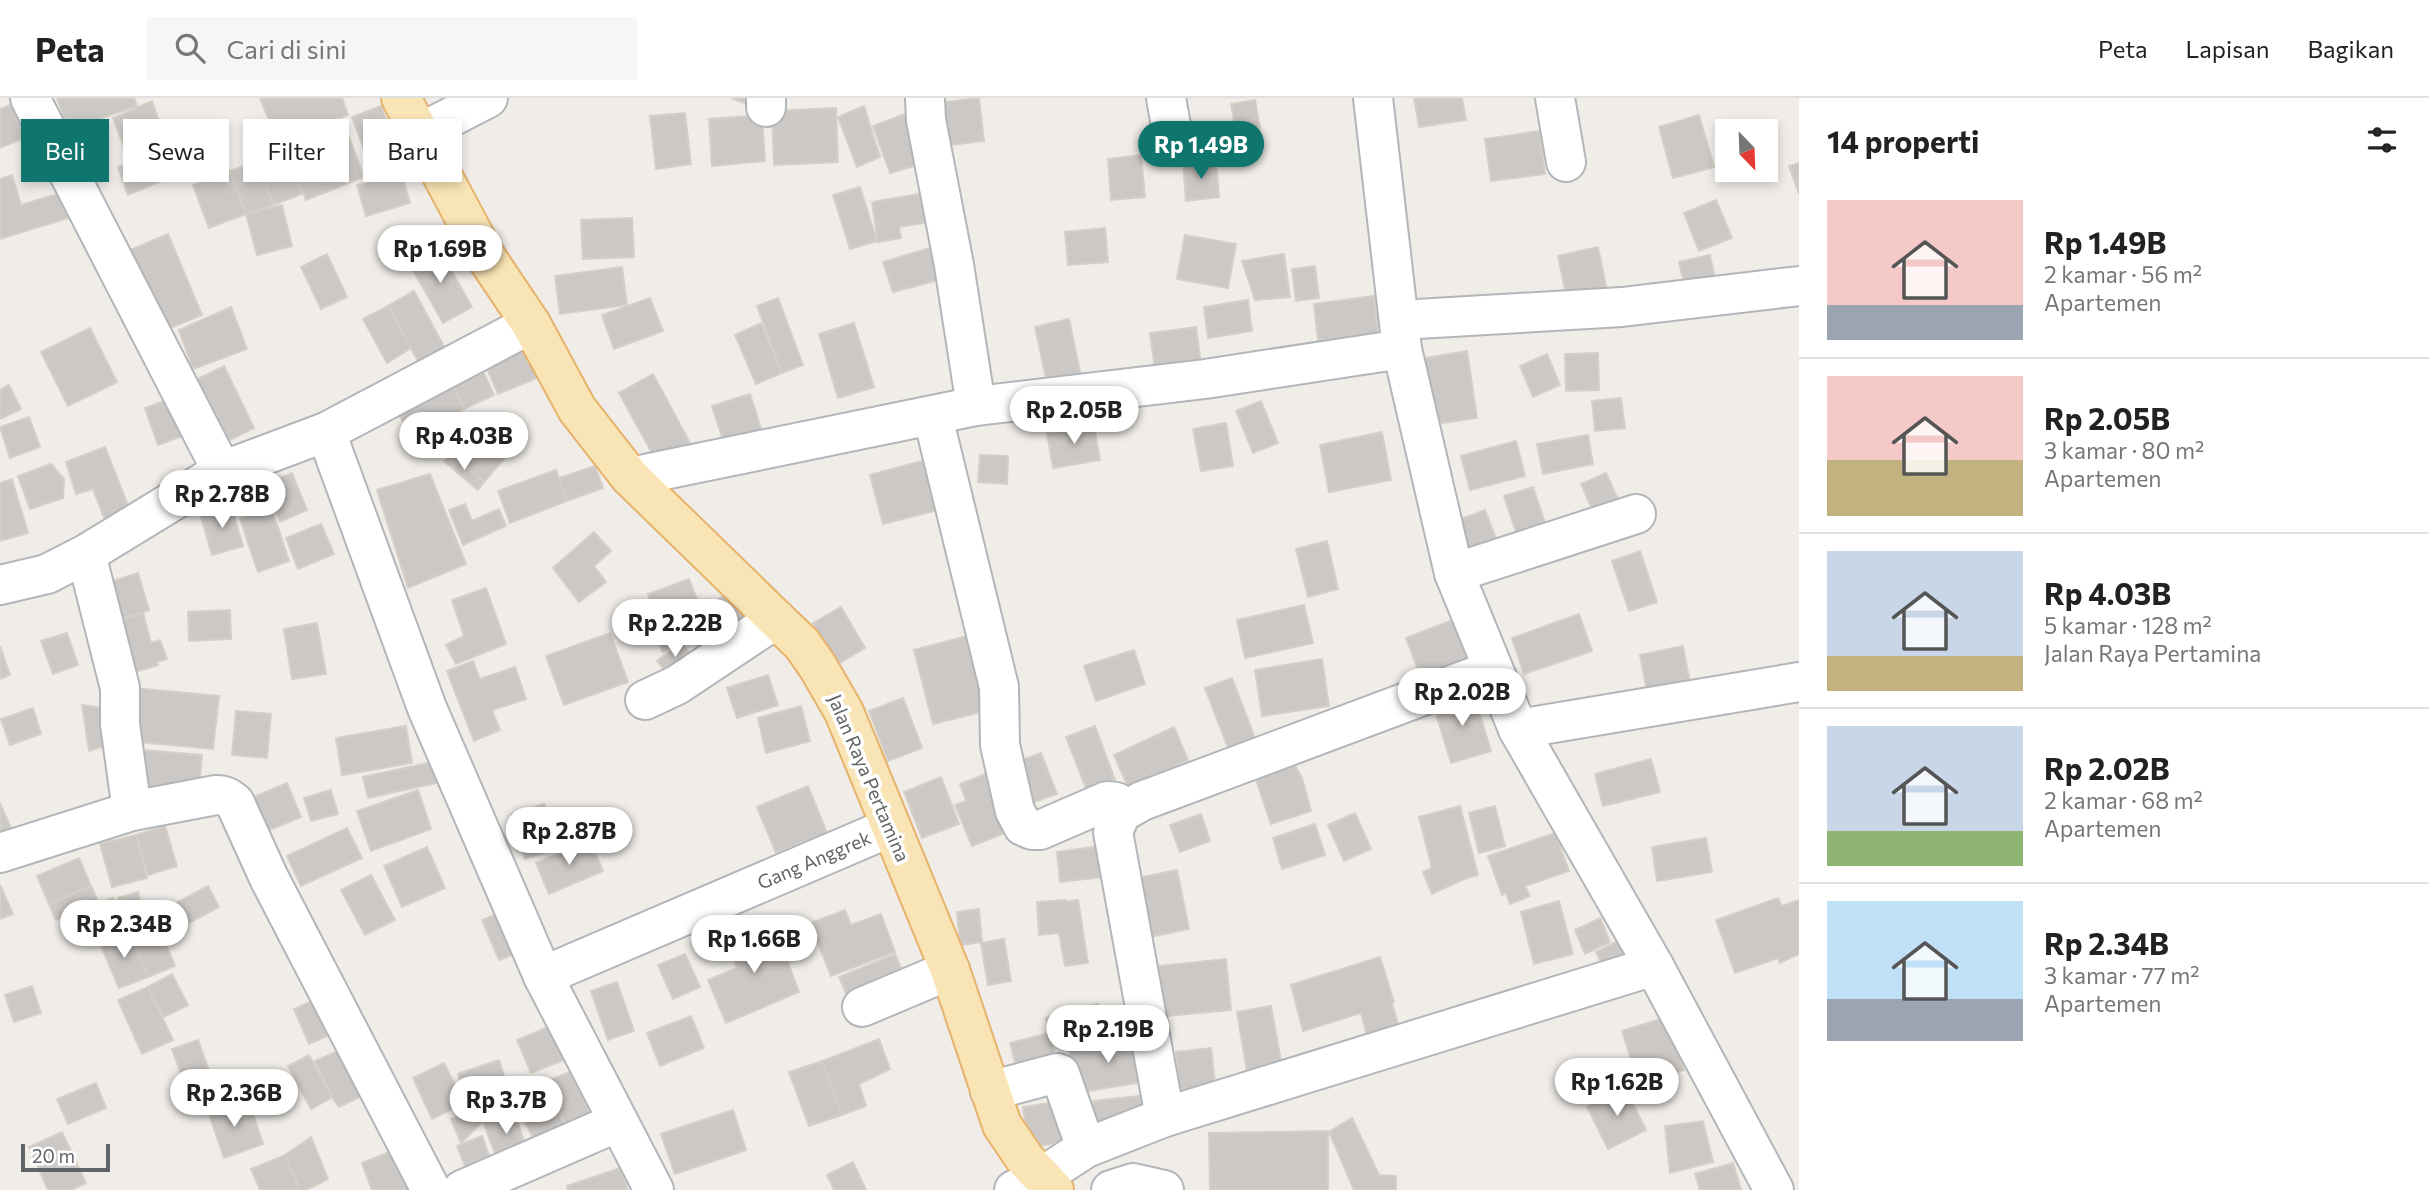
<!DOCTYPE html>
<html lang="id">
<meta charset="utf-8">
<style>
body{margin:0;font-family:Commissioner,sans-serif;background:#f6f6f6;color:#222;height:100vh;display:flex;flex-direction:column;font-size:26px;white-space:nowrap}
*{box-sizing:border-box;margin:0}
p{font-size:23px;color:#767676}
.icon{flex:none;width:38px;height:38px;fill:none;stroke:currentColor;stroke-width:2;stroke-linecap:round;stroke-linejoin:round}
.map{position:relative;flex:1;overflow:hidden}
.sheet{display:flex;flex-direction:column;background:#fff;width:630px}
.sheet>*{flex:none}
.guide{position:absolute;left:21px;top:21px;width:665px;height:63px;display:flex;gap:14px}
.needle{width:46px;rotate:157deg}
.buttons{position:absolute;left:1715px;top:21px;display:grid;gap:14px}
.buttons a{display:grid;place-items:center;width:63px;height:63px;border-radius:0px;background:#fff;box-shadow:0 4px 10px #0003;font-size:35px}
.scale{position:absolute;left:21px;bottom:18px;width:89px;box-sizing:border-box;padding-left:7px;border:4px solid #606467;border-top:0;font-size:19px;line-height:24px;white-space:nowrap;color:#606467;-webkit-text-stroke:5px #fff;paint-order:stroke}
.price{position:absolute;translate:-50% -60px;padding:0 16px;border-radius:24px;background:#fff;color:#222;font-size:23px;line-height:46px;filter:drop-shadow(0 2px 4px #0008)}
.price::after{content:'';position:absolute;left:50%;top:42px;width:21px;height:16px;margin-left:-10px;background:inherit;clip-path:polygon(0 0,100% 0,50% 100%)}
.price.selected{background:#0f766e;color:#fff}
ul{padding:0;list-style:none}
li{display:flex;align-items:center;gap:21px;height:175px;padding:0 28px}
li+li{border-top:2px solid #e0e0e0}
li span{display:grid;place-items:center;flex:none;width:196px;height:140px;border-radius:0px;color:#555}
li>.icon{margin-inline-start:auto}
span .icon{width:84px;height:84px;fill:#fffc;stroke-width:1}
li b{font-size:30px}
h2{display:flex;justify-content:space-between;align-items:center;height:84px;padding:0 28px;font-size:30px}
.pill{padding:0 24px;border-radius:0px;background:#fff;box-shadow:0 4px 10px #0003;font-size:24px;line-height:63px}
.pill.selected{background:#0f766e;color:#fff}
header{display:flex;align-items:center;gap:42px;box-sizing:border-box;height:98px;padding:0 35px;background:#fff;border-bottom:2px solid #e0e0e0}
header strong{font-size:33px}
nav{display:flex;gap:38px;margin-inline-start:auto;font-size:24px}
.search{width:490px;height:63px;background:#f6f6f6;display:flex;align-items:center;gap:18px;box-sizing:border-box;padding:0 24px;border-radius:0px;color:#767676;font-size:26px}
main{display:flex;flex:1;min-height:0}
.map>svg:first-child{display:block}
.building{fill:#ccc8c5;stroke:#d5cfc7;stroke-width:2}
.lines{fill:none;stroke-linecap:round;stroke-linejoin:round}
.minor-casing{stroke:#b3b6b9;stroke-width:42}
.major-casing{stroke:#e7b26b;stroke-width:42}
.minor{stroke:#fff;stroke-width:38}
.major{stroke:#f9e4b5;stroke-width:38}
.labels{text-anchor:middle;stroke-width:7;stroke-linejoin:round;paint-order:stroke}
.street-label{font-size:19px;fill:#606467;stroke:#fff}
</style>
<header>
<strong>Peta</strong>
<div class="search"><svg class="icon" aria-label="search" viewBox="0 0 24 24"><circle cx="10" cy="10" r="6"/><path d="M15 15l6 6"/></svg>Cari di sini</div>
<nav><a>Peta</a><a>Lapisan</a><a>Bagikan</a></nav>
</header>
<main>
<div class="map">
<svg width="1799" height="1092" viewBox="0 0 1799 1092">
<rect width="100%" height="100%" fill="#f0ede9"/>
<g class="building">
<polygon points="27,0 41,33 0,50 0,11"/>
<polygon points="57,0 134,0 137,8 68,32"/>
<polygon points="260,0 342,0 348,17 278,45"/>
<polygon points="731,0 748,0 746,6"/>
<polygon points="979,0 984,43 943,48 937,5"/>
<polygon points="1414,0 1462,0 1466,22 1419,29"/>
<polygon points="1255,2 1260,30 1236,34 1231,6"/>
<polygon points="152,3 162,32 124,49 113,20"/>
<polygon points="381,8 395,46 366,57 352,19"/>
<polygon points="864,8 880,59 857,69 838,19"/>
<polygon points="836,10 838,64 774,67 772,13"/>
<polygon points="910,14 925,65 890,75 873,28"/>
<polygon points="685,15 691,66 656,71 650,18"/>
<polygon points="762,17 765,63 712,68 709,21"/>
<polygon points="1699,17 1714,69 1673,80 1659,29"/>
<polygon points="1539,33 1545,76 1491,83 1485,41"/>
<polygon points="347,34 364,79 306,102 288,58"/>
<polygon points="287,53 302,96 273,107 257,63"/>
<polygon points="154,55 164,82 128,97 118,69"/>
<polygon points="1141,57 1145,99 1111,102 1108,61"/>
<polygon points="257,63 273,107 246,116 230,73"/>
<polygon points="1216,63 1219,99 1186,103 1183,66"/>
<polygon points="1799,65 1799,96 1789,68"/>
<polygon points="230,73 246,116 209,130 193,87"/>
<polygon points="401,74 410,105 366,118 357,87"/>
<polygon points="12,77 21,107 67,93 74,118 0,141 0,81"/>
<polygon points="860,89 877,143 850,151 833,97"/>
<polygon points="925,95 930,124 899,129 901,140 878,144 872,104"/>
<polygon points="1716,102 1732,140 1699,153 1684,115"/>
<polygon points="282,107 292,148 257,157 246,116"/>
<polygon points="632,120 634,159 583,161 581,122"/>
<polygon points="1105,130 1108,164 1068,167 1065,134"/>
<polygon points="168,136 202,217 165,232 130,152"/>
<polygon points="1185,137 1236,146 1228,190 1177,181"/>
<polygon points="438,149 472,209 443,225 409,165"/>
<polygon points="933,149 939,182 893,194 883,164"/>
<polygon points="1598,149 1609,203 1569,211 1558,158"/>
<polygon points="327,156 347,199 321,211 301,169"/>
<polygon points="1284,156 1290,199 1255,202 1242,163"/>
<polygon points="1710,157 1717,191 1687,198 1679,164"/>
<polygon points="1315,168 1319,200 1296,203 1292,171"/>
<polygon points="622,169 627,207 560,216 555,178"/>
<polygon points="414,193 445,250 419,265 388,208"/>
<polygon points="1374,198 1378,235 1318,242 1314,206"/>
<polygon points="650,200 663,233 614,251 602,217"/>
<polygon points="778,200 803,267 782,275 757,208"/>
<polygon points="1248,202 1252,233 1208,240 1204,209"/>
<polygon points="388,208 411,250 387,265 363,221"/>
<polygon points="231,209 247,251 193,271 179,232"/>
<polygon points="1069,221 1081,278 1047,285 1035,229"/>
<polygon points="761,225 782,275 756,286 735,237"/>
<polygon points="854,225 874,289 838,300 819,236"/>
<polygon points="1196,229 1201,266 1155,272 1150,235"/>
<polygon points="90,230 117,284 68,308 41,254"/>
<polygon points="525,249 537,280 498,296 485,266"/>
<polygon points="1467,253 1477,320 1435,326 1425,260"/>
<polygon points="1598,255 1599,292 1566,293 1565,256"/>
<polygon points="1547,256 1560,287 1533,299 1520,268"/>
<polygon points="224,268 254,330 214,350 183,288"/>
<polygon points="483,273 494,297 464,311 453,287"/>
<polygon points="653,276 690,345 657,364 619,295"/>
<polygon points="9,287 21,311 0,321 0,292"/>
<polygon points="453,287 464,311 410,337 398,314"/>
<polygon points="750,296 762,333 724,345 712,308"/>
<polygon points="177,298 191,335 158,347 145,310"/>
<polygon points="1621,300 1625,330 1595,333 1592,303"/>
<polygon points="1261,303 1278,345 1253,355 1236,313"/>
<polygon points="29,319 40,349 10,360 0,329"/>
<polygon points="482,319 516,347 484,384 451,356"/>
<polygon points="1226,325 1233,368 1201,373 1193,331"/>
<polygon points="1094,327 1100,362 1053,370 1047,335"/>
<polygon points="1382,334 1391,382 1329,394 1320,347"/>
<polygon points="1588,337 1593,366 1543,376 1537,346"/>
<polygon points="1516,343 1525,378 1470,392 1461,358"/>
<polygon points="105,349 131,415 106,425 93,391 76,396 66,364"/>
<polygon points="451,356 484,384 478,392 444,363"/>
<polygon points="980,357 1008,358 1007,386 978,384"/>
<polygon points="933,360 946,410 883,426 870,377"/>
<polygon points="51,366 64,381 63,400 30,411 18,378"/>
<polygon points="595,368 603,390 567,403 559,380"/>
<polygon points="556,372 567,403 510,425 498,393"/>
<polygon points="292,375 307,412 280,424 265,386"/>
<polygon points="1606,375 1621,408 1596,420 1581,386"/>
<polygon points="430,376 466,466 408,490 377,392"/>
<polygon points="12,381 28,435 0,443 0,385"/>
<polygon points="1533,389 1547,431 1518,440 1504,398"/>
<polygon points="465,406 472,423 499,411 506,428 463,447 449,412"/>
<polygon points="231,407 243,448 212,457 200,416"/>
<polygon points="272,411 289,463 258,474 240,421"/>
<polygon points="1485,412 1498,446 1471,456 1458,422"/>
<polygon points="321,426 334,456 298,471 286,440"/>
<polygon points="594,434 611,453 594,468 606,484 579,504 553,470"/>
<polygon points="1327,443 1338,491 1308,499 1296,451"/>
<polygon points="1640,453 1657,504 1629,513 1612,463"/>
<polygon points="138,475 149,512 112,524 100,487"/>
<polygon points="689,481 700,509 658,525 648,496"/>
<polygon points="486,490 506,546 456,566 446,547 464,538 452,502"/>
<polygon points="732,493 750,523 700,553 682,522"/>
<polygon points="1304,507 1313,545 1245,560 1237,522"/>
<polygon points="841,509 865,550 838,566 813,525"/>
<polygon points="230,512 231,541 189,543 188,514"/>
<polygon points="143,515 151,545 160,542 167,561 157,564 158,567 128,576 112,524"/>
<polygon points="1579,516 1592,553 1524,576 1512,540"/>
<polygon points="1455,521 1475,573 1426,592 1406,540"/>
<polygon points="670,523 681,544 663,554 652,532"/>
<polygon points="317,525 326,576 292,581 284,531"/>
<polygon points="67,535 78,567 53,576 41,543"/>
<polygon points="610,535 628,584 564,607 546,558"/>
<polygon points="971,537 989,612 933,626 914,552"/>
<polygon points="681,544 693,559 668,577 657,563"/>
<polygon points="0,548 10,577 0,581"/>
<polygon points="1683,548 1692,596 1649,604 1640,557"/>
<polygon points="1134,552 1145,586 1096,603 1084,568"/>
<polygon points="1322,561 1329,608 1262,618 1255,572"/>
<polygon points="473,563 480,581 515,569 526,601 492,612 500,632 474,643 447,573"/>
<polygon points="768,577 778,607 737,620 727,590"/>
<polygon points="1232,580 1255,640 1228,650 1205,590"/>
<polygon points="133,590 219,598 213,651 128,643"/>
<polygon points="1473,594 1491,653 1451,665 1433,606"/>
<polygon points="903,600 922,650 888,663 869,613"/>
<polygon points="82,607 116,612 112,646 89,653"/>
<polygon points="801,608 810,643 766,655 758,620"/>
<polygon points="33,610 41,636 10,647 1,621"/>
<polygon points="236,613 271,616 267,660 232,657"/>
<polygon points="406,628 412,665 342,677 336,640"/>
<polygon points="1095,628 1115,682 1087,693 1066,639"/>
<polygon points="1174,629 1188,662 1128,689 1114,657"/>
<polygon points="142,652 202,657 199,693 139,688"/>
<polygon points="1041,655 1057,696 1029,706 1014,665"/>
<polygon points="1289,657 1302,680 1311,713 1271,726 1253,673"/>
<polygon points="1651,661 1660,694 1603,708 1595,676"/>
<polygon points="437,663 441,684 368,700 363,679"/>
<polygon points="998,671 1013,732 972,748 955,707 966,703 960,686"/>
<polygon points="941,679 959,726 922,740 904,694"/>
<polygon points="287,685 301,719 253,739 239,705"/>
<polygon points="808,688 827,735 776,755 757,709"/>
<polygon points="331,692 338,716 311,723 304,700"/>
<polygon points="418,692 431,731 371,753 357,713"/>
<polygon points="0,705 13,735 0,741"/>
<polygon points="544,706 557,750 525,761 511,717"/>
<polygon points="1460,708 1478,777 1464,781 1432,796 1423,774 1432,770 1419,719"/>
<polygon points="1495,708 1505,748 1479,755 1469,715"/>
<polygon points="1355,715 1371,751 1344,763 1328,727"/>
<polygon points="1201,716 1210,743 1180,754 1170,727"/>
<polygon points="1315,726 1325,757 1282,771 1273,740"/>
<polygon points="165,728 177,768 148,777 136,737"/>
<polygon points="347,730 362,760 301,788 287,758"/>
<polygon points="1555,735 1569,773 1525,788 1530,798 1510,806 1506,795 1502,797 1488,758"/>
<polygon points="136,737 147,780 112,789 100,746"/>
<polygon points="1706,740 1712,774 1657,783 1652,749"/>
<polygon points="590,743 603,773 549,796 536,765"/>
<polygon points="1107,747 1111,778 1060,784 1057,754"/>
<polygon points="427,749 445,790 402,809 384,768"/>
<polygon points="79,760 91,788 49,806 37,778"/>
<polygon points="1177,772 1189,831 1149,839 1138,780"/>
<polygon points="371,777 395,822 365,837 341,792"/>
<polygon points="0,787 13,816 0,821"/>
<polygon points="91,788 98,804 56,822 49,806"/>
<polygon points="208,788 219,809 185,827 174,806"/>
<polygon points="138,794 146,825 126,831 118,800"/>
<polygon points="113,800 126,831 99,842 86,811"/>
<polygon points="1778,800 1782,808 1799,802 1799,856 1780,865 1778,860 1735,875 1716,822"/>
<polygon points="1066,802 1066,804 1078,802 1088,865 1065,868 1059,835 1039,837 1037,804"/>
<polygon points="1559,803 1573,856 1534,866 1521,814"/>
<polygon points="979,811 982,844 960,847 957,814"/>
<polygon points="506,812 522,853 499,862 482,822"/>
<polygon points="845,812 851,827 881,816 895,854 831,878 816,840 819,839 813,824"/>
<polygon points="1600,820 1610,844 1585,856 1575,832"/>
<polygon points="157,825 175,868 148,879 130,836"/>
<polygon points="774,827 799,894 726,925 708,882 737,870 727,844"/>
<polygon points="130,836 148,879 119,890 101,848 115,839"/>
<polygon points="1628,838 1640,864 1608,879 1596,854"/>
<polygon points="1004,841 1011,883 988,887 981,845"/>
<polygon points="685,856 700,889 673,901 658,867"/>
<polygon points="895,856 907,884 851,907 839,879"/>
<polygon points="1380,859 1394,904 1392,905 1402,940 1370,948 1361,915 1303,933 1291,887"/>
<polygon points="1226,861 1231,912 1155,919 1150,869"/>
<polygon points="172,876 188,907 164,919 148,889"/>
<polygon points="617,884 634,933 608,942 591,893"/>
<polygon points="32,888 41,915 14,924 5,897"/>
<polygon points="148,889 173,942 142,956 118,902"/>
<polygon points="326,897 341,932 309,946 294,911"/>
<polygon points="1098,906 1104,928 1052,941 1046,920"/>
<polygon points="1271,908 1283,974 1248,980 1237,914"/>
<polygon points="691,918 704,950 660,968 647,935"/>
<polygon points="1667,919 1684,972 1639,987 1622,933"/>
<polygon points="560,924 574,958 531,975 517,942"/>
<polygon points="1049,935 1056,961 1017,971 1010,945"/>
<polygon points="1141,940 1148,983 1076,995 1069,951"/>
<polygon points="879,941 890,971 859,986 866,1008 842,1017 822,963"/>
<polygon points="198,942 212,981 186,990 172,951"/>
<polygon points="1211,950 1217,1001 1181,1005 1176,954"/>
<polygon points="342,951 362,998 339,1009 332,999 315,963"/>
<polygon points="309,957 332,999 311,1011 288,968"/>
<polygon points="499,962 511,999 470,1012 458,976"/>
<polygon points="822,963 842,1017 809,1028 789,974"/>
<polygon points="444,965 464,1005 432,1021 413,980"/>
<polygon points="572,973 593,1023 569,1034 547,983"/>
<polygon points="96,985 106,1010 68,1026 57,1001"/>
<polygon points="1625,990 1646,1032 1608,1051 1587,1009"/>
<polygon points="1148,997 1151,1020 1096,1026 1093,1003"/>
<polygon points="551,999 569,1034 538,1049 520,1015"/>
<polygon points="231,1001 239,1020 253,1016 263,1046 224,1060 207,1010"/>
<polygon points="1061,1003 1067,1043 1029,1050 1023,1009"/>
<polygon points="482,1009 483,1023 461,1045 451,1021"/>
<polygon points="513,1012 528,1054 498,1064 483,1023"/>
<polygon points="733,1012 746,1052 675,1076 661,1036"/>
<polygon points="1352,1020 1379,1077 1396,1078 1396,1092 1354,1092 1329,1034"/>
<polygon points="1703,1023 1713,1064 1670,1075 1665,1028"/>
<polygon points="1328,1033 1328,1092 1210,1092 1209,1035"/>
<polygon points="62,1034 86,1085 71,1092 48,1092 29,1049"/>
<polygon points="482,1038 494,1071 470,1080 457,1048"/>
<polygon points="311,1039 328,1081 306,1092 300,1092 285,1057"/>
<polygon points="394,1052 410,1092 372,1092 362,1065"/>
<polygon points="285,1057 300,1092 260,1092 251,1071"/>
<polygon points="853,1064 866,1092 834,1092 827,1077"/>
<polygon points="1733,1065 1741,1092 1700,1092 1695,1076"/>
<polygon points="620,1070 628,1092 568,1092 567,1088"/>
</g>
<g class="lines">
<g class="minor-casing">
<g id="minor">
<polyline points="30,0 222,373"/>
<polyline points="766,0 766,9"/>
<polyline points="925,0 926,22 954,167 976,308"/>
<polyline points="1166,0 1172,33"/>
<polyline points="1373,0 1402,251 1454,475 1518,631 1654,868 1774,1092"/>
<polyline points="1555,0 1566,64"/>
<polyline points="420,35 488,0"/>
<polyline points="1400,222 1622,209 1799,188"/>
<polyline points="933,319 999,589 1000,647 1015,713 1023,728 1032,732 1040,732 1107,703 1116,704 1121,715"/>
<polyline points="326,334 427,610 543,878 654,1092"/>
<polyline points="630,379 976,308 1205,281 1402,251"/>
<polyline points="86,456 120,590 120,626 132,713"/>
<polyline points="1454,475 1636,416"/>
<polyline points="0,487 47,476 86,456 222,373 326,334 531,226"/>
<polyline points="645,602 677,587 776,521"/>
<polyline points="1518,631 1799,584"/>
<path d="M0,755L132,713L216,697C224,697 228,699 235,705L269,780L431,1092"/>
<polyline points="543,878 891,729"/>
<polyline points="862,909 950,872"/>
<polyline points="990,993 1057,975 1060,976 1086,1050"/>
<polyline points="1165,1019 1113,734 1121,715 1142,703 1492,572"/>
<polyline points="462,1092 618,1024"/>
<polyline points="1014,1092 1043,1078 1086,1050 1165,1019 1654,868"/>
<polyline points="1111,1092 1133,1085 1164,1092"/>
</g>
</g>
<g class="major-casing">
<polyline id="major" points="401,0 484,156 531,226 577,311 630,379 776,521 802,546 818,569 844,614 950,872 1002,1027 1025,1061 1054,1092"/>
</g>
<use href="#minor" class="minor"/>
<use href="#major" class="major"/>
</g>
<g class="labels">
<g class="street-label">
<text transform="translate(869 680) rotate(67)" y="7">Jalan Raya Pertamina</text>
<text transform="translate(814 762) rotate(-23)" y="7">Gang Anggrek</text>
</g>
</g>
</svg>
<div class="buttons">
<a><svg class="needle" viewBox="-14 -14 28 28"><path d="M0-13l5 13h-10z" fill="#e53935"/><path d="M0 13l5-13h-10z" fill="#767676"/></svg></a>
</div>
<div class="scale">20 m</div>
<b class="price selected" style="left:1201px;top:83px">Rp 1.49B</b>
<b class="price" style="left:440px;top:187px">Rp 1.69B</b>
<b class="price" style="left:1074px;top:348px">Rp 2.05B</b>
<b class="price" style="left:464px;top:374px">Rp 4.03B</b>
<b class="price" style="left:222px;top:432px">Rp 2.78B</b>
<b class="price" style="left:675px;top:561px">Rp 2.22B</b>
<b class="price" style="left:1462px;top:630px">Rp 2.02B</b>
<b class="price" style="left:569px;top:769px">Rp 2.87B</b>
<b class="price" style="left:124px;top:862px">Rp 2.34B</b>
<b class="price" style="left:754px;top:877px">Rp 1.66B</b>
<b class="price" style="left:1108px;top:967px">Rp 2.19B</b>
<b class="price" style="left:1617px;top:1020px">Rp 1.62B</b>
<b class="price" style="left:234px;top:1031px">Rp 2.36B</b>
<b class="price" style="left:506px;top:1038px">Rp 3.7B</b>
<div class="guide">
<a class="pill selected">Beli</a>
<a class="pill">Sewa</a>
<a class="pill">Filter</a>
<a class="pill">Baru</a>
</div>
</div>
<section class="sheet">
<h2>14 properti<svg class="icon" aria-label="filters" viewBox="0 0 24 24"><path d="M4 7h16M4 17h16"/><circle cx="9" cy="7" r="2"/><circle cx="15" cy="17" r="2"/></svg></h2>
<ul>
<li><span style="background:linear-gradient(#f6c9c9 75%,#9aa5b1 0)"><svg class="icon" aria-label="home" viewBox="0 0 24 24"><path d="M3 11l9-7 9 7M6 9v11h12V9"/></svg></span><div><b>Rp 1.49B</b><p>2 kamar · 56 m²</p><p>Apartemen</p></div></li>
<li><span style="background:linear-gradient(#f6c9c9 60%,#c2b280 0)"><svg class="icon" aria-label="home" viewBox="0 0 24 24"><path d="M3 11l9-7 9 7M6 9v11h12V9"/></svg></span><div><b>Rp 2.05B</b><p>3 kamar · 80 m²</p><p>Apartemen</p></div></li>
<li><span style="background:linear-gradient(#c9d6e8 75%,#c2b280 0)"><svg class="icon" aria-label="home" viewBox="0 0 24 24"><path d="M3 11l9-7 9 7M6 9v11h12V9"/></svg></span><div><b>Rp 4.03B</b><p>5 kamar · 128 m²</p><p>Jalan Raya Pertamina</p></div></li>
<li><span style="background:linear-gradient(#c9d6e8 75%,#8fb573 0)"><svg class="icon" aria-label="home" viewBox="0 0 24 24"><path d="M3 11l9-7 9 7M6 9v11h12V9"/></svg></span><div><b>Rp 2.02B</b><p>2 kamar · 68 m²</p><p>Apartemen</p></div></li>
<li><span style="background:linear-gradient(#bfe0f5 70%,#9aa5b1 0)"><svg class="icon" aria-label="home" viewBox="0 0 24 24"><path d="M3 11l9-7 9 7M6 9v11h12V9"/></svg></span><div><b>Rp 2.34B</b><p>3 kamar · 77 m²</p><p>Apartemen</p></div></li>
</ul>
</section>
</main>
